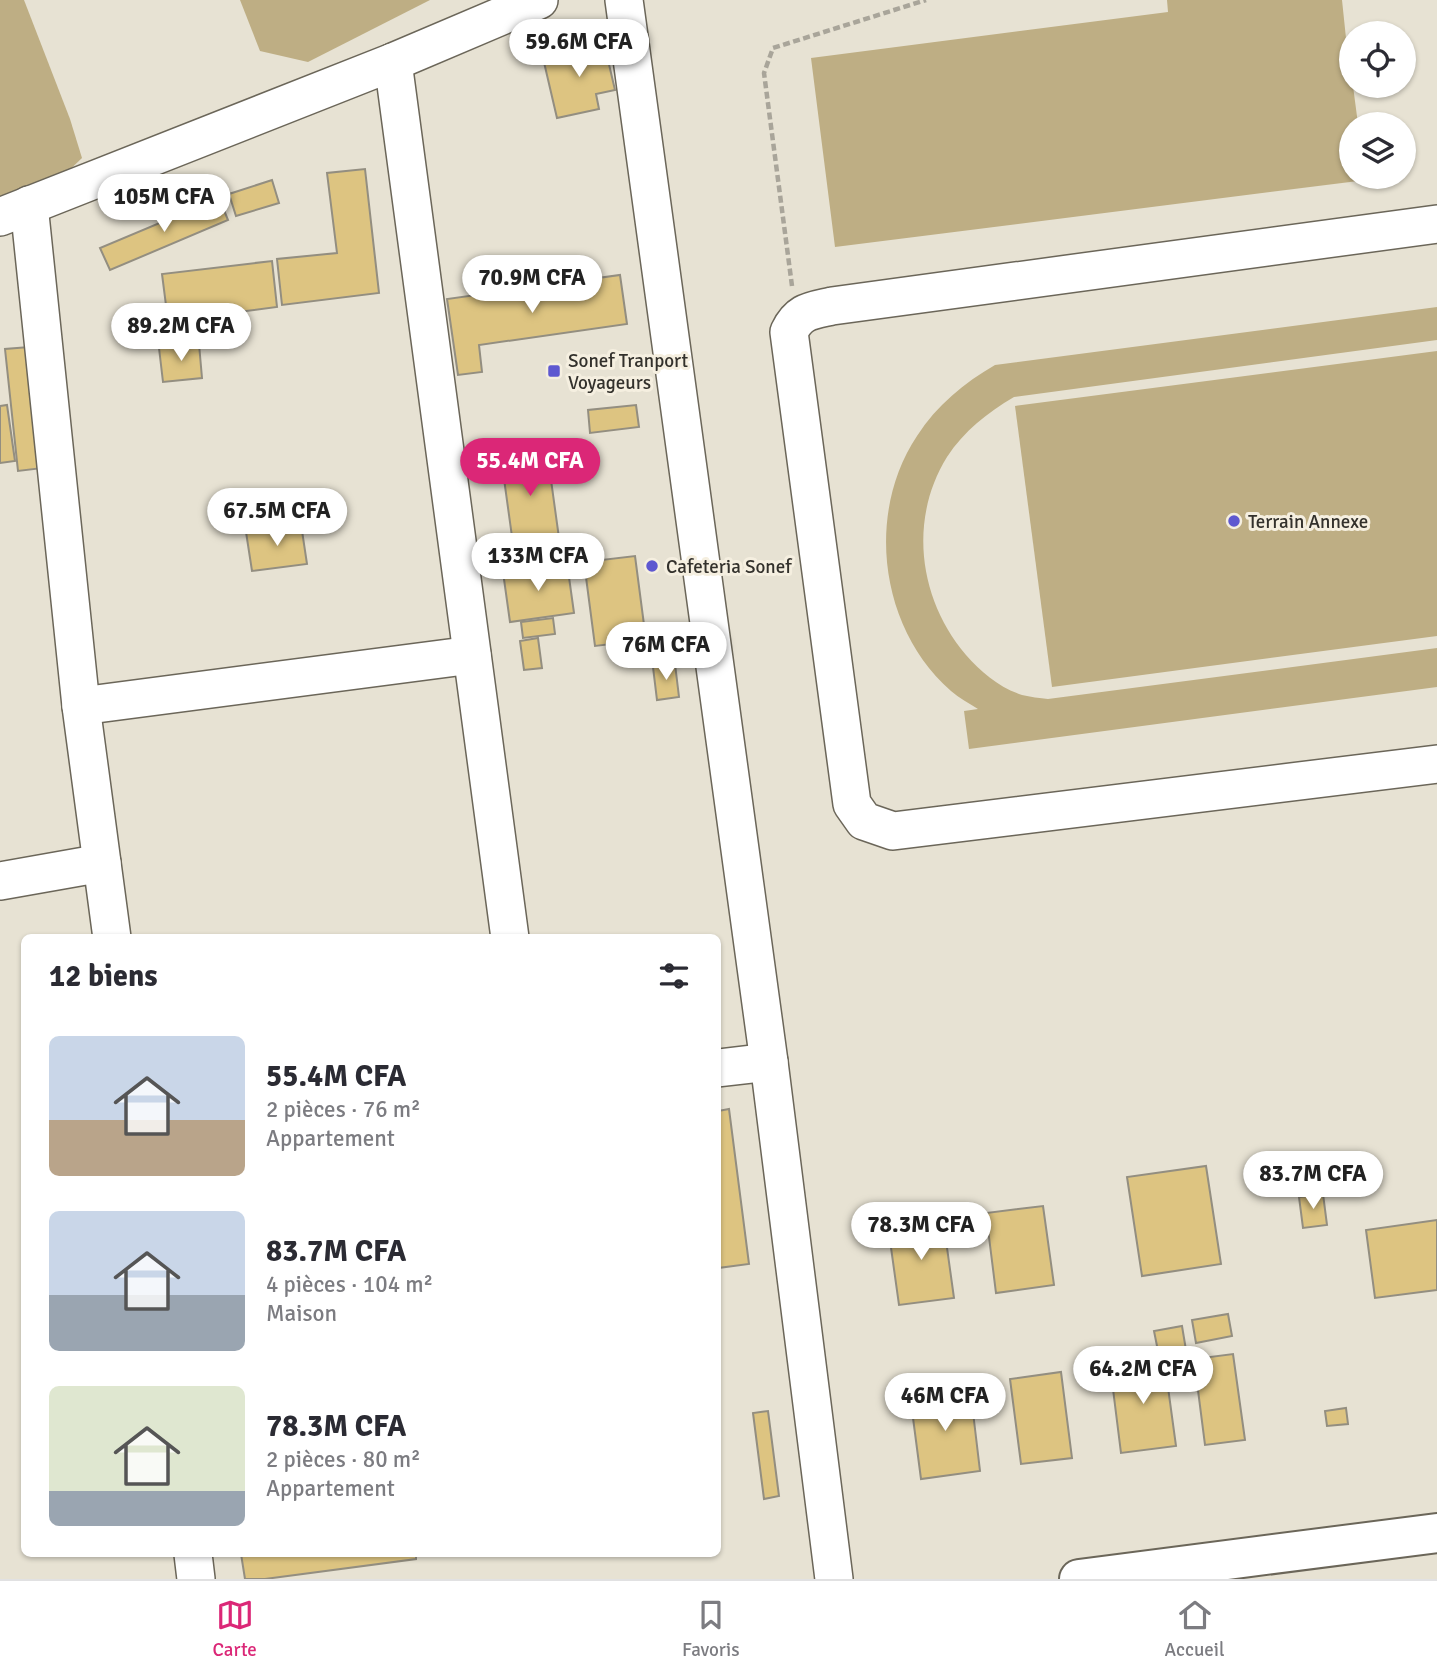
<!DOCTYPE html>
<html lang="fr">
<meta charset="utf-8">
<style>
body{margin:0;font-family:Signika,sans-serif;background:#f2f2f3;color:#2b2b33;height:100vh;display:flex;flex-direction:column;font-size:26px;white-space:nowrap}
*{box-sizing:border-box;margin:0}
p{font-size:23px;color:#7c7c81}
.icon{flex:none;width:38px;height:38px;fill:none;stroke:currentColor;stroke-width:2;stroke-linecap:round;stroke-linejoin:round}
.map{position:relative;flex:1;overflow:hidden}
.panel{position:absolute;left:21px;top:934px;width:700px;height:623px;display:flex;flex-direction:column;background:#fff;border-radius:10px;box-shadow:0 2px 5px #0004}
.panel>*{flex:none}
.tools{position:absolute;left:1339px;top:21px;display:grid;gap:14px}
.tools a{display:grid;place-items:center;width:77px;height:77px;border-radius:50%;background:#fff;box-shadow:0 2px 5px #0004;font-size:35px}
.price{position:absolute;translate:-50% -60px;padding:0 16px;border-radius:24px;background:#fff;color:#222;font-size:23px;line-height:46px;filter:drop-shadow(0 2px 4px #0008)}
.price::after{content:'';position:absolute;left:50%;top:42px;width:21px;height:16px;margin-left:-10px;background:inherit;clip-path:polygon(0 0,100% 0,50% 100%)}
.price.on{background:#db2777;color:#fff}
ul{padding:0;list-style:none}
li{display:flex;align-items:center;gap:21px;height:175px;padding:0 28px}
li span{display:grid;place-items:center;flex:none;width:196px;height:140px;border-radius:10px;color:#555}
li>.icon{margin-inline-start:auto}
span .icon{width:84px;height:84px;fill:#fffc;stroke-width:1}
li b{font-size:30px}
h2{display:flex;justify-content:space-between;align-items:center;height:84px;padding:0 28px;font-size:30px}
.tab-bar{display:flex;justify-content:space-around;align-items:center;height:98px;border-top:2px solid #e1e1e2;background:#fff;font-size:19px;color:#7c7c81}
.tab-bar a{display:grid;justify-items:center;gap:4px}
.tab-bar .on{color:#db2777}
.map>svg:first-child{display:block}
.green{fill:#beae84}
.building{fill:#ddc481;stroke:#938e80;stroke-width:2}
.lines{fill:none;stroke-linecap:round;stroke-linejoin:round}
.minor-casing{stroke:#6b6659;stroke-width:40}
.major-casing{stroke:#6b6659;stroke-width:42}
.path{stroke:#a9a59a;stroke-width:4.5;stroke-dasharray:7 3.5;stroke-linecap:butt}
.minor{stroke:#fff;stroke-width:37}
.major{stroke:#fff;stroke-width:38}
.poi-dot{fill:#5e58d0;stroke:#f5efe0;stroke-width:2.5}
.labels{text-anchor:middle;stroke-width:6;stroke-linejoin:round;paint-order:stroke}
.poi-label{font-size:19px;fill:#33312c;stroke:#f5efe0;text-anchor:start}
</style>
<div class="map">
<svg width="1437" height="1579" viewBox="0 0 1437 1579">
<rect width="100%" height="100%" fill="#e7e2d3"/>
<g class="green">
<polygon points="0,0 24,0 70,119 82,158 61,178 0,204"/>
<polygon points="240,0 430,0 308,62 260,51"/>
<polygon points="1167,0 1342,0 1351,86 1353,86 1358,124 1351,124 1351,177 1365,177 1366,180 835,247 811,58 1168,12"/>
<path d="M1437,307V340L1014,397C987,413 964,431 947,457C908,520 919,600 966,655C981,672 1000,688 1022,695C1030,697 1040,698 1048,699L1437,648V687L969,749L964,711L978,709C969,703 959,698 951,691C880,629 865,514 917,436C937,405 964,383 995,365Z"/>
<polygon points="1437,351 1437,636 1052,687 1015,406"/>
</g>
<g class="building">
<polygon points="604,43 615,90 596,94 599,109 557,118 543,58"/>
<polygon points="365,169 379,293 282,305 277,259 337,253 327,173"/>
<polygon points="272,180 279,203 236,216 229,194"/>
<polygon points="219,198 228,220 110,270 100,248"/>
<polygon points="272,261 277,307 168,321 162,274"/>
<polygon points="620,275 627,324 479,345 482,372 458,375 447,299"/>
<polygon points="199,344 202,378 163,382 159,348"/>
<polygon points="29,347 43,468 18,471 5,349"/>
<polygon points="7,405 15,461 0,463 0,406"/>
<polygon points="636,405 639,427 590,433 588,410"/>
<polygon points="547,451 559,538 513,544 501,457"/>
<polygon points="301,524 307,564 252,571 246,532"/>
<polygon points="635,556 646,640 595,646 584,562"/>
<polygon points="567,563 574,613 510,622 503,572"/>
<polygon points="553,618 555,634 523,638 521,622"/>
<polygon points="538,638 542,668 524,670 520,641"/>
<polygon points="675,664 679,697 657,700 653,667"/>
<polygon points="729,1109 749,1264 718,1268 718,1111"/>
<polygon points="1206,1166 1221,1264 1142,1276 1127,1177"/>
<polygon points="1323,1194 1327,1225 1303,1228 1299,1197"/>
<polygon points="1043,1206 1054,1285 996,1293 986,1213"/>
<polygon points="943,1219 954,1298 899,1305 888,1226"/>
<polygon points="1437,1220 1437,1290 1375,1298 1366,1230"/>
<polygon points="1228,1314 1232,1336 1196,1343 1192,1320"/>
<polygon points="1182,1326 1186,1350 1159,1356 1154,1331"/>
<polygon points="1233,1354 1245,1440 1205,1445 1194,1359"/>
<polygon points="1164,1358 1176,1446 1121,1453 1110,1365"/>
<polygon points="1061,1372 1072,1458 1021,1464 1010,1379"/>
<polygon points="970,1387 980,1471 921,1479 910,1395"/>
<polygon points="1346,1408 1348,1424 1327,1426 1325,1411"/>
<polygon points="768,1411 779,1496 764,1499 753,1413"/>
<polygon points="241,1554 416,1554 416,1559 265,1579 245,1579"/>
</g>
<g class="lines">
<g class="minor-casing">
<g id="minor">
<polyline points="624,0 769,1062 834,1579"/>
<polyline points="393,62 510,938"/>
<polyline points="29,205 81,706 112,938"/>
<polyline points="0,217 393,62 539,0"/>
<path d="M1437,224L832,306C810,311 799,311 789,332L852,804L864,821L893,831L1437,764"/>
<polyline points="81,706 472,655"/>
<polyline points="0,881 102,863"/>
<polyline points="718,1068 769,1062"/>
<polyline points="193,1554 196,1579"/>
</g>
</g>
<g class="major-casing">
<polyline id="major" points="1079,1579 1437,1533"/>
</g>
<polyline class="path" points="792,286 764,73 773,48 926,0"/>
<use href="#minor" class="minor"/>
<use href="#major" class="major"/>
</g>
<g class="poi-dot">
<rect x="547" y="364" width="14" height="14" rx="3.5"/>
<circle cx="1234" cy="521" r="7"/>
<circle cx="652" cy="566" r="7"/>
</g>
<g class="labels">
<g class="poi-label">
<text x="568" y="367">Sonef Tranport<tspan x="568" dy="22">Voyageurs</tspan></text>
<text x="1248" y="528">Terrain Annexe</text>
<text x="666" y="573">Cafeteria Sonef</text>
</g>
</g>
</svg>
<div class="tools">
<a><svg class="icon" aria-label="locate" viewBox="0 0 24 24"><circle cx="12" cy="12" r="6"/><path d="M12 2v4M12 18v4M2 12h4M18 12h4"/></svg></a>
<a><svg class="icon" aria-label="layers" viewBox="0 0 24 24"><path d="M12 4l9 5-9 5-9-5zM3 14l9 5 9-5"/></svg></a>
</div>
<b class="price" style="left:579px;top:79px">59.6M CFA</b>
<b class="price" style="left:164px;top:234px">105M CFA</b>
<b class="price" style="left:532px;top:315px">70.9M CFA</b>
<b class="price" style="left:181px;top:363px">89.2M CFA</b>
<b class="price on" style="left:530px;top:498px">55.4M CFA</b>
<b class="price" style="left:277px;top:548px">67.5M CFA</b>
<b class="price" style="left:538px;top:593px">133M CFA</b>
<b class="price" style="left:666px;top:682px">76M CFA</b>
<b class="price" style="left:1313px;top:1211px">83.7M CFA</b>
<b class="price" style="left:921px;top:1262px">78.3M CFA</b>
<b class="price" style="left:1143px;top:1406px">64.2M CFA</b>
<b class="price" style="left:945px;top:1433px">46M CFA</b>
<section class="panel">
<h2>12 biens<svg class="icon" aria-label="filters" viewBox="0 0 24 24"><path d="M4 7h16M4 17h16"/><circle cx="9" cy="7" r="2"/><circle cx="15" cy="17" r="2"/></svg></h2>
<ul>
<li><span style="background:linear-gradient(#c9d6e8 60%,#b9a48a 0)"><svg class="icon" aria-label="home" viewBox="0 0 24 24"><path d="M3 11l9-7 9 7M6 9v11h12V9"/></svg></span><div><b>55.4M CFA</b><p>2 pièces · 76 m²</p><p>Appartement</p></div></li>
<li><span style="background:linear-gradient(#c9d6e8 60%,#9aa5b1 0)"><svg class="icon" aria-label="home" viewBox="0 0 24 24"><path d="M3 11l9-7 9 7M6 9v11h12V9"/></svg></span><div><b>83.7M CFA</b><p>4 pièces · 104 m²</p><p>Maison</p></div></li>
<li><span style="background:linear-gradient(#dfe7d0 75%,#9aa5b1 0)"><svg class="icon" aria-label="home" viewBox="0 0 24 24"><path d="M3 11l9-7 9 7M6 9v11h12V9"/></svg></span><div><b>78.3M CFA</b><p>2 pièces · 80 m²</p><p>Appartement</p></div></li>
</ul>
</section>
</div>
<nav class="tab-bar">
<a class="on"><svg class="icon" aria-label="map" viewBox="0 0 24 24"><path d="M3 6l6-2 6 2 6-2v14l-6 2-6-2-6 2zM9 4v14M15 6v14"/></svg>Carte</a>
<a><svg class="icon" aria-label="saved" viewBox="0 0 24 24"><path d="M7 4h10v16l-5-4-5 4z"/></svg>Favoris</a>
<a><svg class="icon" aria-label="home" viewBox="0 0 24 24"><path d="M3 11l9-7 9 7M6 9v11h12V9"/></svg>Accueil</a>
</nav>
